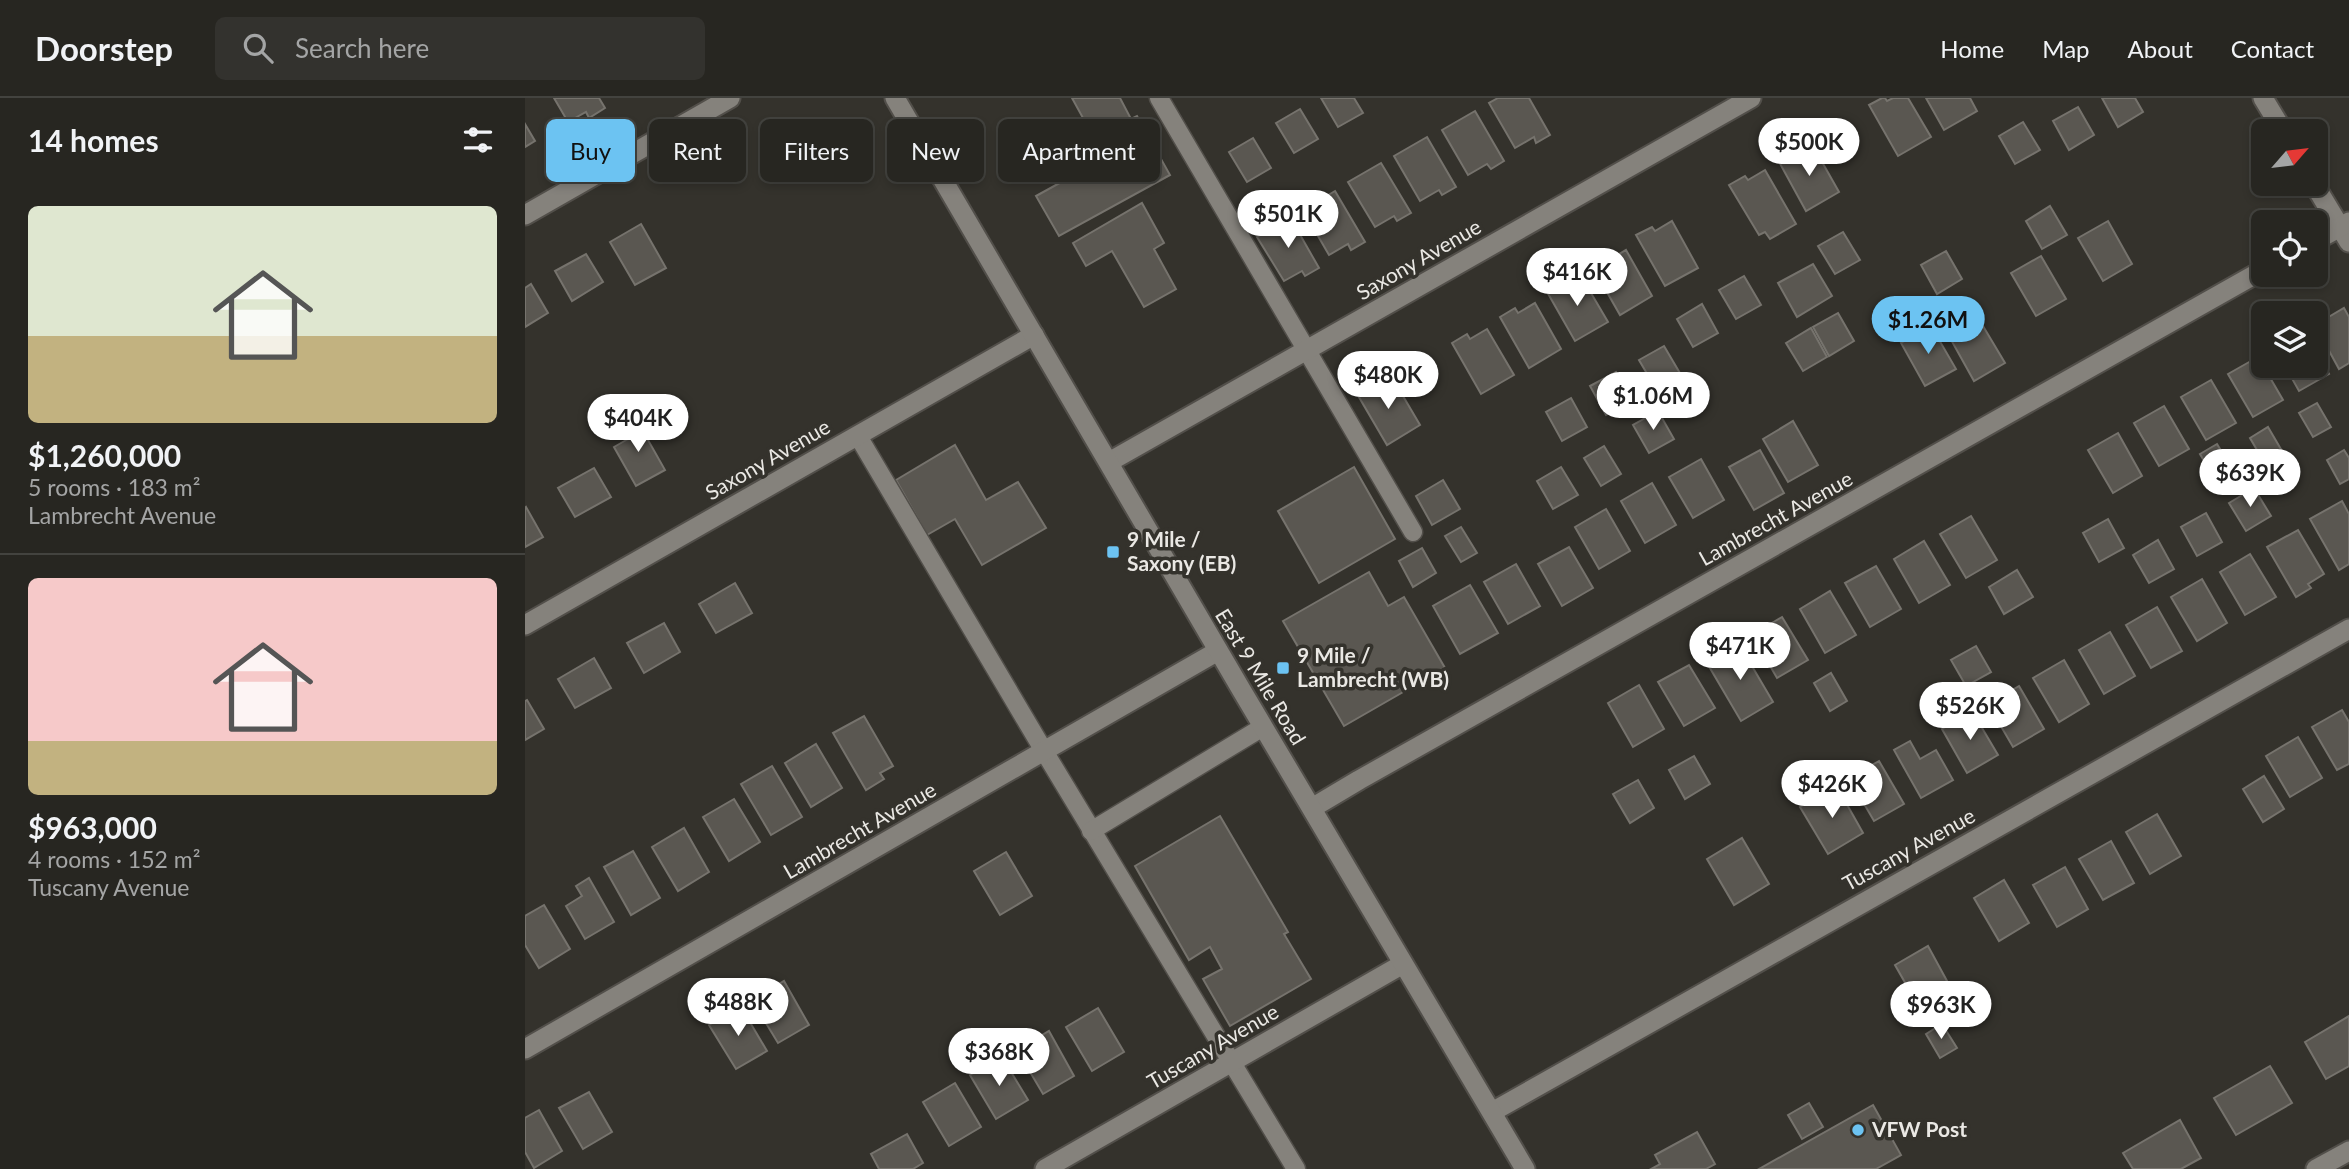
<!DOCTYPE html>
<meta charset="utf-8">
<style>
body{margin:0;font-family:Lato,sans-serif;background:#33322e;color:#f1f3f6;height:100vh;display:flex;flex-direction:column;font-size:26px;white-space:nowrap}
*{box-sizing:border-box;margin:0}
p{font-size:23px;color:#a4a5a5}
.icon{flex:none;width:38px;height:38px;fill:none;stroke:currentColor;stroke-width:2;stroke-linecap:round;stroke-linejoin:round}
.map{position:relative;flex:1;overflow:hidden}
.panel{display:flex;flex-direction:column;background:#272621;width:525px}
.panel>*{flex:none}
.top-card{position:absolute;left:21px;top:21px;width:665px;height:63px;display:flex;gap:14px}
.needle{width:46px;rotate:62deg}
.fabs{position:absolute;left:1726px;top:21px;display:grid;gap:14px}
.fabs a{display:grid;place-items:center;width:77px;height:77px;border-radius:10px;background:#272621;box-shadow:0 4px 10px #0003,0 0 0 2px #43433f;font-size:35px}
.price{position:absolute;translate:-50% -60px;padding:0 16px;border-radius:24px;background:#fff;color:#222;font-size:23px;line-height:46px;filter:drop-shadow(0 2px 4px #0008)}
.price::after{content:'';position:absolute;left:50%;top:42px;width:21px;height:16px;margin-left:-10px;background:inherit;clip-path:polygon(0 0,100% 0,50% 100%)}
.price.current{background:#6cc3f2;color:#111}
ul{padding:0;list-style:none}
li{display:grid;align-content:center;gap:14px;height:371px;padding:0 28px}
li+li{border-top:2px solid #43433f}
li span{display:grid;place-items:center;height:217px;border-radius:10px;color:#555}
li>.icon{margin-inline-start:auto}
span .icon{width:126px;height:126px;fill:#fffc;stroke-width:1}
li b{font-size:30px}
h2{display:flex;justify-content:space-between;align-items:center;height:84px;padding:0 28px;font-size:30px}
.pill{padding:0 24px;border-radius:10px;background:#272621;box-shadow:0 4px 10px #0003,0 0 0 2px #43433f;font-size:24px;line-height:63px}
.pill.current{background:#6cc3f2;color:#111}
header{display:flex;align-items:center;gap:42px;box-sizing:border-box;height:98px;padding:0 35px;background:#272621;border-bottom:2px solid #43433f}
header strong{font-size:33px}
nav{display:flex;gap:38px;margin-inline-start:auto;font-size:24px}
.search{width:490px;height:63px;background:#33322e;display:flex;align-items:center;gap:18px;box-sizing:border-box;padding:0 24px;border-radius:10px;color:#a4a5a5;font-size:26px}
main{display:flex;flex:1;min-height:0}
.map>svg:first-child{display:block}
.building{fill:#5a5751;stroke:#76736d;stroke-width:2}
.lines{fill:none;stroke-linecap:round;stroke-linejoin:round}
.service-casing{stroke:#524f4a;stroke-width:21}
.minor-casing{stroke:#524f4a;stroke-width:23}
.secondary-casing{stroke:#524f4a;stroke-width:23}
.service{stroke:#85827c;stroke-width:18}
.minor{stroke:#85827c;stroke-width:19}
.secondary{stroke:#85827c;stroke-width:19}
.poi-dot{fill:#6cc3f2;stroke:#34322c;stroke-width:2.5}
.labels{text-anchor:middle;stroke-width:7;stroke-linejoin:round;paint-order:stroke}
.street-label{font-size:21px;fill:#eae8e4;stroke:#34322c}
.poi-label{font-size:21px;font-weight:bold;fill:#eae8e4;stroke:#34322c;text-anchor:start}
</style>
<header>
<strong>Doorstep</strong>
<div class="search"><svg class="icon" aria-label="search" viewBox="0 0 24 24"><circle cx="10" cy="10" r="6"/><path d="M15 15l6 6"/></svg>Search here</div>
<nav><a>Home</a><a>Map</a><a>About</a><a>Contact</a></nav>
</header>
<main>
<section class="panel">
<h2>14 homes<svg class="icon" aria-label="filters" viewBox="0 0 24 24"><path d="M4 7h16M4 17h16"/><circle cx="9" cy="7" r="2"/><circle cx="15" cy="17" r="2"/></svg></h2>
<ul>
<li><span style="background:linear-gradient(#dfe7d0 60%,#c2b280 0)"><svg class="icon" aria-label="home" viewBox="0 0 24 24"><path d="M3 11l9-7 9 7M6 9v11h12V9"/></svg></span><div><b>$1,260,000</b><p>5 rooms · 183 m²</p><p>Lambrecht Avenue</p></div></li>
<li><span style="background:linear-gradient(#f6c9c9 75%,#c2b280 0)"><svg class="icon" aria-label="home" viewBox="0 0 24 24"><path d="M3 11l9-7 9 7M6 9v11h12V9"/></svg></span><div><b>$963,000</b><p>4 rooms · 152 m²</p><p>Tuscany Avenue</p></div></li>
</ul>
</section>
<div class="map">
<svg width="1824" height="1071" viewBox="0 0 1824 1071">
<rect width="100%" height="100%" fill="#34322c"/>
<g class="building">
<polygon points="29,0 74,0 80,10 64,20 61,14 43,24"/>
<polygon points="547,0 595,0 606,21 612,18 645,77 534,138 511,98 580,60"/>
<polygon points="796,0 829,0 838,15 813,29"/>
<polygon points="973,0 1004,0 1025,37 1011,45 1009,39 990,50 964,5"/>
<polygon points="1357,0 1360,0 1362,3 1368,0 1383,0 1406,39 1373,58 1344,7"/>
<polygon points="1401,0 1445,0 1452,13 1419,32"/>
<polygon points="1577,0 1610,0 1618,14 1593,29"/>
<polygon points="1553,9 1569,37 1544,52 1528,23"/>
<polygon points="775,11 793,41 769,55 751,25"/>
<polygon points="950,13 979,63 966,71 962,66 943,77 917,32"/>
<polygon points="1498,24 1515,52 1490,66 1474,38"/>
<polygon points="0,26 10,43 0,49"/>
<polygon points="902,39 931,89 917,97 914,92 895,103 869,58"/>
<polygon points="728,40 746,70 722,84 704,54"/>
<polygon points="1288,48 1314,94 1281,113 1253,62 1268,53 1270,58"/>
<polygon points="856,65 886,115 872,123 869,118 850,129 823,84"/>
<polygon points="1240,72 1271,126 1245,141 1240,134 1234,137 1204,87 1220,78 1223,82"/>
<polygon points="810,93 840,144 826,152 823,146 804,157 778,112"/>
<polygon points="617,105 639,145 629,151 651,191 619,209 587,153 561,168 548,145"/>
<polygon points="1525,108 1542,137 1517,151 1501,123"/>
<polygon points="765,119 794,170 780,178 777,173 759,183 732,139"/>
<polygon points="1147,123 1173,170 1140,188 1111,137 1127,129 1130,133"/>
<polygon points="1583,123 1607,166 1578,183 1553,140"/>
<polygon points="116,126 141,170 110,187 85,144"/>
<polygon points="1318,134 1335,162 1310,176 1293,148"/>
<polygon points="1101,152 1127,198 1095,217 1066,166 1081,157 1084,162"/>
<polygon points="1421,153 1437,181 1412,196 1396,167"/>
<polygon points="61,156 78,184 47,203 30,173"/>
<polygon points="1516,158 1541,201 1511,218 1486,175"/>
<polygon points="1288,166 1307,198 1272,219 1253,185"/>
<polygon points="1056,178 1083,224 1050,243 1021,192 1036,183 1039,188"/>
<polygon points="1219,178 1236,207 1211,221 1194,192"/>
<polygon points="6,186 23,215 0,229 0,190"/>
<polygon points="1010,205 1036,251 1004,270 975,219 990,210 993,215"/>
<polygon points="1177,206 1193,235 1168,249 1152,221"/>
<polygon points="1819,210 1824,219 1824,265 1814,271 1790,227"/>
<polygon points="1313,215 1329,243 1304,258 1288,229"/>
<polygon points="1455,223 1480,265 1449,283 1425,240"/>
<polygon points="1406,228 1431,271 1400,288 1376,245"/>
<polygon points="1286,230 1302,259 1278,273 1261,245"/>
<polygon points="962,231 989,277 956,296 927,245 942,236 945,241"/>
<polygon points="1139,248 1156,277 1131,291 1114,262"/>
<polygon points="1790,252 1804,276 1774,293 1760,268 1790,268"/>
<polygon points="1733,259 1758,302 1728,319 1703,276"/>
<polygon points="1091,274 1107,303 1081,317 1065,288"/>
<polygon points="868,281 895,327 862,347 831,294 847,285 851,291"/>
<polygon points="1686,282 1711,325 1681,342 1656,299"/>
<polygon points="1046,300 1062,329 1037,343 1021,314"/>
<polygon points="1792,305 1806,329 1788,339 1774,315"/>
<polygon points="1639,308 1664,351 1634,368 1609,325"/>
<polygon points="1133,313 1149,341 1124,355 1108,327"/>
<polygon points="110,319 140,372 111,388 89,349 103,341 95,327"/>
<polygon points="1268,323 1293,367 1263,384 1238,341"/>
<polygon points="1743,329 1757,353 1739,364 1725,340"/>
<polygon points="1593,335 1617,378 1588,395 1563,352"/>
<polygon points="1692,346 1714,382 1696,392 1675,356"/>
<polygon points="430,347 461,402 493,384 521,430 457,467 430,421 402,437 371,382"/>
<polygon points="1079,348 1096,376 1076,388 1059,360"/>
<polygon points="1235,352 1259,395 1229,412 1204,369"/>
<polygon points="1819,352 1824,360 1824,381 1815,386 1802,362"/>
<polygon points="1176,361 1199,402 1168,420 1144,379"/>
<polygon points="829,369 870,441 794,485 753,413"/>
<polygon points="1036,369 1053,397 1028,411 1012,383"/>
<polygon points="69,370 86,399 50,419 33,390"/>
<polygon points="918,382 935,411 907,427 891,398"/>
<polygon points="1127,385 1151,427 1120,445 1096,403"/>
<polygon points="1729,390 1746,418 1721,433 1704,405"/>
<polygon points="1817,403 1824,416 1824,466 1814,472 1785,421"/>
<polygon points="1,409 18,439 0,449 0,410"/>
<polygon points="1081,411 1105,453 1074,471 1050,429"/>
<polygon points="1681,415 1697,444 1672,458 1656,429"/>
<polygon points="1446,418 1472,462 1441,480 1415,436"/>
<polygon points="1583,421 1599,450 1574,464 1558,435"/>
<polygon points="936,429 952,455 936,464 920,438"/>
<polygon points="1773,432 1799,476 1783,486 1786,490 1771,499 1742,449"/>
<polygon points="1633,442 1649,471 1624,485 1608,457"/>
<polygon points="1399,443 1425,487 1394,505 1369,461"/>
<polygon points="1044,449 1068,490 1037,508 1013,466"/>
<polygon points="897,450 911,475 888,489 874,463"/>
<polygon points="1725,456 1751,499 1720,517 1695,474"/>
<polygon points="991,466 1015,508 983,526 959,484"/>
<polygon points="1351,468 1376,511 1345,529 1320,485"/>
<polygon points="1492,472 1508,499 1479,516 1464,489"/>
<polygon points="844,474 863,508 879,499 920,570 819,628 758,523"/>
<polygon points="1677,481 1702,525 1672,543 1646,499"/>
<polygon points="210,485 227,515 191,535 174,506"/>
<polygon points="945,487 973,535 935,556 908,508"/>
<polygon points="1305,493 1331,537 1300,555 1275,511"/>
<polygon points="1632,509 1657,553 1626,570 1601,527"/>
<polygon points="1257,519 1283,562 1252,580 1227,537"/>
<polygon points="139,525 155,554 119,575 102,545"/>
<polygon points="1585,534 1610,578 1579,596 1554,552"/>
<polygon points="1214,546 1248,604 1216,623 1182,565"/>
<polygon points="1451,548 1466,574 1441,588 1426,562"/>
<polygon points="69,560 86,590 50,610 33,581"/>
<polygon points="1539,562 1564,606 1534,624 1508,580"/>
<polygon points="1164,567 1190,610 1159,628 1133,584"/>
<polygon points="1306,575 1322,603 1305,613 1289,585"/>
<polygon points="1114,587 1139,631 1108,649 1083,605"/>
<polygon points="1494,588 1519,631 1488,649 1463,606"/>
<polygon points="2,602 19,631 0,642 0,603"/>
<polygon points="1817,612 1824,624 1824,666 1812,672 1787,629"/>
<polygon points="1447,613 1473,657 1442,675 1417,631"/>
<polygon points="339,618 368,668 355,675 359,681 341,692 308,635"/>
<polygon points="1773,639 1797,680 1765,699 1741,658"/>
<polygon points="1385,643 1395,661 1411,652 1428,682 1396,700 1369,652"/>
<polygon points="291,646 317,690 286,709 260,665"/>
<polygon points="1169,658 1185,686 1160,701 1144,672"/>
<polygon points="1354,663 1379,706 1349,723 1324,680"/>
<polygon points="247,668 277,719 246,737 216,686"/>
<polygon points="1739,678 1759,711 1738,724 1718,691"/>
<polygon points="1113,682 1129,710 1105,725 1088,696"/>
<polygon points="1311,687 1338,735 1303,756 1275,709"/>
<polygon points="209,701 235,744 204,763 178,719"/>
<polygon points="1632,716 1656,758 1625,776 1601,734"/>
<polygon points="695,718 763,834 759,836 786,881 705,928 678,881 697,871 685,849 664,862 610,768"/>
<polygon points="159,730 184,774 153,793 127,749"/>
<polygon points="1217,740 1244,786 1209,807 1182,761"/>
<polygon points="1586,743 1609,785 1578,802 1554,761"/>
<polygon points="108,753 135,800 106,817 79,769"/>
<polygon points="481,754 507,798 475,817 449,773"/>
<polygon points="1540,769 1563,811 1532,829 1508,787"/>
<polygon points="64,780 89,824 60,841 41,808 57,798 51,788"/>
<polygon points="1479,782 1504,825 1474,843 1449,800"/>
<polygon points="19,807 45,851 14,870 0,847 0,818"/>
<polygon points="1403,848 1422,883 1390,902 1370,867"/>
<polygon points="259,883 284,927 253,945 227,902"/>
<polygon points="216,909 242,953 211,971 184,927"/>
<polygon points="573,910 599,954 567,973 541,929"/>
<polygon points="1824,918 1824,968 1801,981 1780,944"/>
<polygon points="1417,926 1432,950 1415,960 1401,936"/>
<polygon points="524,933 549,978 518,996 492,952"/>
<polygon points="477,959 503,1002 471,1021 445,977"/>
<polygon points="1745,968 1767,1005 1711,1037 1689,1000"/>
<polygon points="430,985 456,1029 424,1048 398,1004"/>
<polygon points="64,994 87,1034 58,1051 34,1010"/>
<polygon points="1284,1005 1298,1029 1277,1041 1263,1017"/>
<polygon points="1348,1007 1376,1057 1351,1071 1234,1071"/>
<polygon points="14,1012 37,1053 9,1070 0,1054 0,1020"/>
<polygon points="1655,1022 1676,1060 1656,1071 1608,1071 1598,1055"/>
<polygon points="1172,1034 1190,1066 1181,1071 1126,1071 1135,1066 1130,1057"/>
<polygon points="382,1036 398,1065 388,1071 354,1071 346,1056"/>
</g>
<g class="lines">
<g class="service-casing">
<g id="service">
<polyline points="634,0 888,434"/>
<polyline points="333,338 519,653 771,1071"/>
<polyline points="566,733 738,629"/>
</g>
</g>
<g class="minor-casing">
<g id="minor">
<polyline points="1738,0 1758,33"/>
<polyline points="1789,86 1824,144"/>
<polyline points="0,117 205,0"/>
<polyline points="1790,143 1824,124"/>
<polyline points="584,364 1226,0"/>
<polyline points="0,527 509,237"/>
<polyline points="787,710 834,682 1738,172"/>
<polyline points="0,951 693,553"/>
<polyline points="967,1014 1824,531"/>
<polyline points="520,1071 878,866"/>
<polyline points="1791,1071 1824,1053"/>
</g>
</g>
<g class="secondary-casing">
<polyline id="secondary" points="370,0 717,593 1000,1071"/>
</g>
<use href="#service" class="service"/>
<use href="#minor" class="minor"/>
<use href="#secondary" class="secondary"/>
</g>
<g class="poi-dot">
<rect x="581" y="447" width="14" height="14" rx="3.5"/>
<rect x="751" y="563" width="14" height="14" rx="3.5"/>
<circle cx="1333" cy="1032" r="7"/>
</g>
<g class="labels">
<g class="street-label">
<text transform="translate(894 162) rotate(-30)" y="7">Saxony Avenue</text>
<text transform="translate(243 362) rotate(-30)" y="7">Saxony Avenue</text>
<text transform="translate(1251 421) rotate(-29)" y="7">Lambrecht Avenue</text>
<text transform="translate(735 579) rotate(59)" y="7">East 9 Mile Road</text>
<text transform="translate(335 733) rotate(-30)" y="7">Lambrecht Avenue</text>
<text transform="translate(1384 752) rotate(-29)" y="7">Tuscany Avenue</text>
<text transform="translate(688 949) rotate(-30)" y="7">Tuscany Avenue</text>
</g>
<g class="poi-label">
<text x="602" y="449">9 Mile /<tspan x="602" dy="24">Saxony (EB)</tspan></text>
<text x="772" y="565">9 Mile /<tspan x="772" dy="24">Lambrecht (WB)</tspan></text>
<text x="1347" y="1039">VFW Post</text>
</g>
</g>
</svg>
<div class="fabs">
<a><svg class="needle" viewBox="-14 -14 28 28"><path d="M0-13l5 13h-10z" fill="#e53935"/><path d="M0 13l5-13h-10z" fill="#a4a5a5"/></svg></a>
<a><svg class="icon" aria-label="locate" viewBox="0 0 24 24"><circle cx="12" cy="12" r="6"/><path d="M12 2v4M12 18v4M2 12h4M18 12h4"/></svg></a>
<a><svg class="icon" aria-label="layers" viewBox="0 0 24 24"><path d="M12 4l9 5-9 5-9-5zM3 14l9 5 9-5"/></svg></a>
</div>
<b class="price" style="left:1284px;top:80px">$500K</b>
<b class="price" style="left:763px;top:152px">$501K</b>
<b class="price" style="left:1052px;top:210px">$416K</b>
<b class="price current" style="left:1403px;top:258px">$1.26M</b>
<b class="price" style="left:863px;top:313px">$480K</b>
<b class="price" style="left:1128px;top:334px">$1.06M</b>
<b class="price" style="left:113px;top:356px">$404K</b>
<b class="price" style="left:1725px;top:411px">$639K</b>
<b class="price" style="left:1215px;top:584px">$471K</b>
<b class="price" style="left:1445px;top:644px">$526K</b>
<b class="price" style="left:1307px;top:722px">$426K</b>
<b class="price" style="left:213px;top:940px">$488K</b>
<b class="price" style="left:1416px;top:943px">$963K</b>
<b class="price" style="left:474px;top:990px">$368K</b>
<div class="top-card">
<a class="pill current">Buy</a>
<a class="pill">Rent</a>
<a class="pill">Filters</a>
<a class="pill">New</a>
<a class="pill">Apartment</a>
</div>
</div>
</main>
